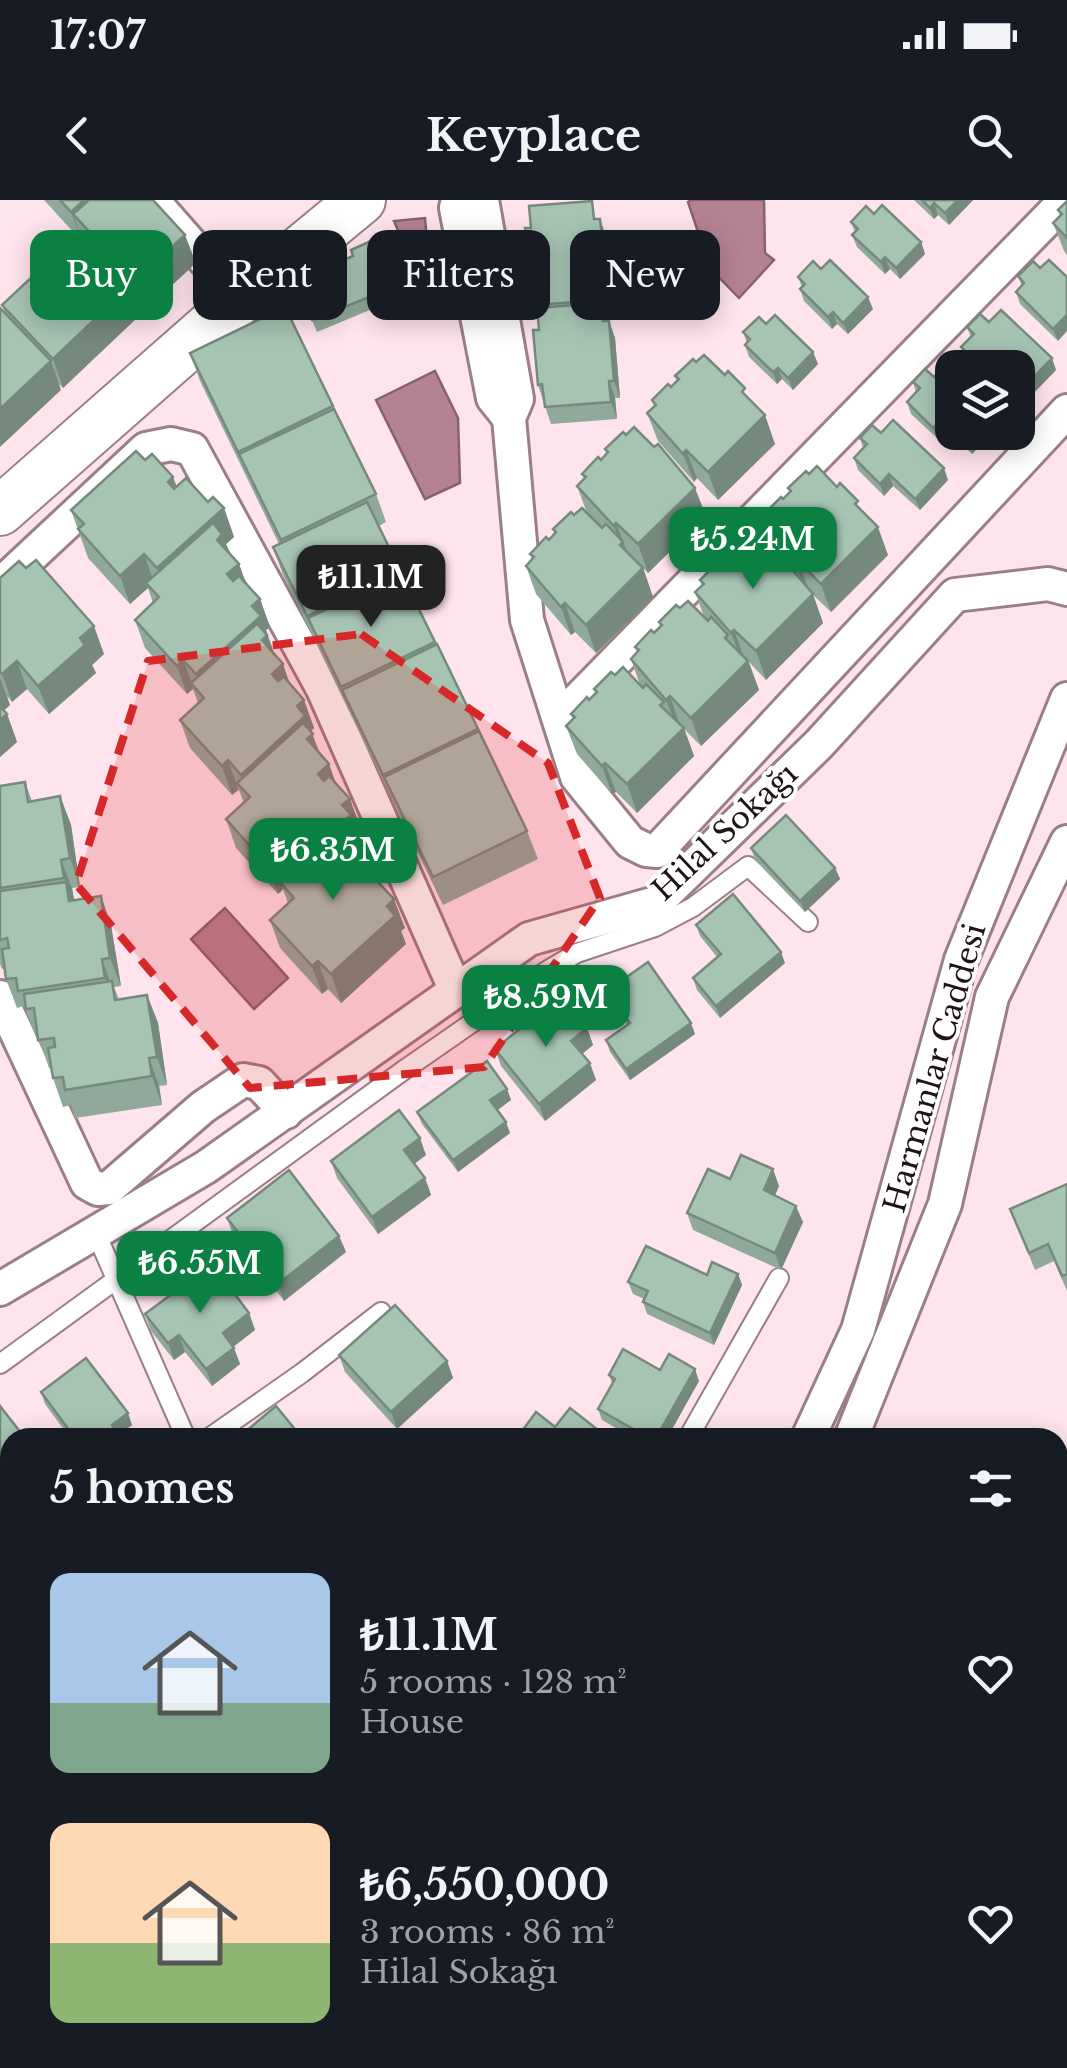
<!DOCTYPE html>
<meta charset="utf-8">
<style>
body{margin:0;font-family:"Libre Baskerville",serif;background:#242831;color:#f1f3f6;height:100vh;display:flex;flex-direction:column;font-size:38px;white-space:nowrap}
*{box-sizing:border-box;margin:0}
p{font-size:32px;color:#9ea1a6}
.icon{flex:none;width:55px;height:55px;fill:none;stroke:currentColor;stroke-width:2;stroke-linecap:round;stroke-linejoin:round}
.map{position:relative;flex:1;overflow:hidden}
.panel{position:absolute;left:0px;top:1228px;width:1068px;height:642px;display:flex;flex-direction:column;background:#171b24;border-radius:30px 30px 0 0;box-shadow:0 5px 25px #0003}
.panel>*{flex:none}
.hud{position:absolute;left:30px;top:30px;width:1008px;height:90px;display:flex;gap:20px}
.fabs{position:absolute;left:935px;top:150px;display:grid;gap:20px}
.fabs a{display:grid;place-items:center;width:100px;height:100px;border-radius:20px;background:#171b24;box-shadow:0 5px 25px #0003;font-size:50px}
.price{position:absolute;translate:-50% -85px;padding:0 22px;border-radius:20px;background:#0b8043;color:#fff;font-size:32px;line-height:65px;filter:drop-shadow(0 2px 5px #0008)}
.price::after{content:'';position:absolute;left:50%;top:60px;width:30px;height:22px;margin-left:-15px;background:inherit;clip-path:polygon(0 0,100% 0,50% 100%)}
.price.selected{background:#222;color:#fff}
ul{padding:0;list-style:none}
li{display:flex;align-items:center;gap:30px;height:250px;padding:0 50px}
li span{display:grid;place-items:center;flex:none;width:280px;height:200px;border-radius:20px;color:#555}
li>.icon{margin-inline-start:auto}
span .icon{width:120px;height:120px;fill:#fffc;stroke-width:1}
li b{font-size:42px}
h2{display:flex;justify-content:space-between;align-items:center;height:120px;padding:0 50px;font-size:42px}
.tag{padding:0 35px;border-radius:20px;background:#171b24;box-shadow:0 5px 25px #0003;font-size:35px;line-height:90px}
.tag.selected{background:#0b8043;color:#fff}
.status{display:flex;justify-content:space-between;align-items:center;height:70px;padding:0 50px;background:#171b24;direction:ltr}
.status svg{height:28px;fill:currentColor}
header{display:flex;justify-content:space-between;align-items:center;height:130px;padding:0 50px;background:#171b24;font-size:45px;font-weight:700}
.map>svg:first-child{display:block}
.water{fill:#b58294;stroke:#88616e;stroke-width:2.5}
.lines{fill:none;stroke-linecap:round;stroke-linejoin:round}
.lane-casing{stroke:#9b7e87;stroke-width:22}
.street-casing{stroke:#9b7e87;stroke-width:38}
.secondary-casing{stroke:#9b7e87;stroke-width:52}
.lane{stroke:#fff;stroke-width:18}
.street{stroke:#fff;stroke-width:32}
.secondary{stroke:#fff;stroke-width:48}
.wall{fill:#90a99a}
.shaded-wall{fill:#75897d}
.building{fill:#a7c4b3;stroke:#75897d;stroke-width:2.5}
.marked{fill:#d62828;fill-opacity:0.2;stroke:#d62828;stroke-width:8;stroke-dasharray:20 12;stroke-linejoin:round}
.labels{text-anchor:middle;stroke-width:8;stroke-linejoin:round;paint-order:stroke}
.street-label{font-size:30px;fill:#1e1316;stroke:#fff}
</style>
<div class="status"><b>17:07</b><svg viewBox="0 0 49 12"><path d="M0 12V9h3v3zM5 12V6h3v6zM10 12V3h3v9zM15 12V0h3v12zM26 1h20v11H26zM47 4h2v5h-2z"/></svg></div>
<header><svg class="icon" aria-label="back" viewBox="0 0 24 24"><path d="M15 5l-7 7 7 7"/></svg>Keyplace<svg class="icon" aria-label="search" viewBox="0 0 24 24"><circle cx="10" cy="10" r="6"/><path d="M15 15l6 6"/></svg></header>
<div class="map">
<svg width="1067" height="1868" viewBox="0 0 1067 1868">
<rect width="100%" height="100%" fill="#ffe4ed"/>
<g class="water">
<polygon points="691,0 764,0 765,53 774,60 739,98 710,68 688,2"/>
<polygon points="425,18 429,63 414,69 394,21"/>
<polygon points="435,171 458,218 460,283 425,299 376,200"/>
<polygon points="225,708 288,778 254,809 191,739"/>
</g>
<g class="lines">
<g class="lane-casing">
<g id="lane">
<polyline points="95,1031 186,1238"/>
<polyline points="0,1164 404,870 548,770 577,753 655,727 693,707 748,666 808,722"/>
<polyline points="209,1238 302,1173 381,1112"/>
<polyline points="688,1238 779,1078"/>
<polyline points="0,1477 10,1461"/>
<polyline points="321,1861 322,1860"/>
<polyline points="630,1868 636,1860"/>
</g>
</g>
<g class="street-casing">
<g id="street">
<polyline points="152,0 240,100"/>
<polyline points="458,0 456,8 493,198 509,218"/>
<polyline points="482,0 517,199 509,218 527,420 577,577 630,642 646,650 657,651 1067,211"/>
<polyline points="0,385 146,249 171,244 192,249 323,489 456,791"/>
<polyline points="559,519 1066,0"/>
<polyline points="0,797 87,983 98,989 109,988 203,907 243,880 259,883 286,912"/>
<polyline points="0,1089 206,967 529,739 656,703 819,544 955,395 1048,384 1067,389"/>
<polyline points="808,1238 858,1130 961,760 1067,499"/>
<polyline points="851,1238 945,1004 992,797 1067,642"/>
<polyline points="1058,1673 1067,1661"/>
<polyline points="433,1868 437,1860"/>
<polyline points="902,1868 908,1860"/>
</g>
</g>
<g class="secondary-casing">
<polyline id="secondary" points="0,311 240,100 361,0"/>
</g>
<use href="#lane" class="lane"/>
<use href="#street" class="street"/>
<use href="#secondary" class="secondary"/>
</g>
<g class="wall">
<polygon points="44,0 153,0 196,63 146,109 133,96 140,115 63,188 58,183 61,190 5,113 2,105 76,35"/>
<polygon points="914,0 973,0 949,25 938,15 934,19"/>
<polygon points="1067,1 1067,55 1064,51 1053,23 1060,16 1058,10"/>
<polygon points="874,14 921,42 925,54 900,79 890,69 885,74 857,47 852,35 855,32 851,22"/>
<polygon points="598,19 606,36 612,96 606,96 608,117 607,117 615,138 620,198 615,198 617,219 551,224 538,185 539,130 536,99 530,83"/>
<polygon points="385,58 401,97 317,132 301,94 308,91 325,68 379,60"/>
<polygon points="1040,68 1058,141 1020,104 1016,92 1022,86 1018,76"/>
<polygon points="821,69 873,109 848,134 837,124 832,129 804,101 800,89 802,87 798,77"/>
<polygon points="285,107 376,294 386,322 379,326 527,631 538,659 443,705 283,375 273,347 279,344 200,181 190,153"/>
<polygon points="989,122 1056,170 1027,200 1018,191 1018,168 974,168 965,159 961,147 971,137 967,127"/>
<polygon points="766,124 813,152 818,164 793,190 782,179 777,184 749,157 745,145 747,143 743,132"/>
<polygon points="696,162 749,199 775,244 718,300 697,278 694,282 658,241 647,213 654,206 652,200 677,181 675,176"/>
<polygon points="952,171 952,232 993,232 972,254 946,230 938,239 911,214 907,202 916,192 913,182"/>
<polygon points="860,238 948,280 920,310 893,286 884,296 858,270 854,258 863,248"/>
<polygon points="605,249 706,316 648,373 627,352 643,368 653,397 596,453 575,432 571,435 536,394 526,366 532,359 530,354 555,333 553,329 574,315 587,313 577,286 584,279 582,274 607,253"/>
<polygon points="145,260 177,286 208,302 224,308 234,337 226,344 229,353 239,364 246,385 260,399 270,427 266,430 274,453 291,485 304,500 314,528 311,531 320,553 337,584 350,599 360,627 357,630 364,654 373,664 381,685 405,728 401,731 406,744 341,803 328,789 322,794 280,748 270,720 288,703 283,689 278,694 236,648 226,619 244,603 239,590 232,595 190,548 180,520 198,503 193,489 187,494 145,448 135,420 153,403 148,388 130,404 88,358 71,310"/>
<polygon points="809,274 861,310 888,355 831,412 812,394 823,423 766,480 749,462 759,490 701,546 684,529 694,556 637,613 616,592 612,594 577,554 566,526 573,519 571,514 596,493 594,489 615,475 640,485 631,459 637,452 635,447 660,426 659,422 680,408 704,417 695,392 702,386 700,380 725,360 723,356 744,342 770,352 760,325 767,318 765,313 783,299 790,292 788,288"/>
<polygon points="0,378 104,454 92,465 96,473 49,514 27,489 12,502 7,496 10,505 4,510 7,514 17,542 0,557"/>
<polygon points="25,582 32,601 60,596 71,625 80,687 72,688 74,700 101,696 111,725 121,786 114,787 119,799 147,795 158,823 167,885 159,886 162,905 75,918 71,905 63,907 53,878 51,868 49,868 38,837 36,837 24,806 17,808 6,779 5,769 2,769 0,764 0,586"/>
<polygon points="751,648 835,668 840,679 805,712 755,660"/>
<polygon points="696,725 785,763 720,818 697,790 693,778 717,757 700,736"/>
<polygon points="607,791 695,834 630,880 610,852 606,840 627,825 612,802"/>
<polygon points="587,828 593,845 582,854 596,880 545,921 501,866 495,849"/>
<polygon points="507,889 511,900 497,910 510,933 458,972 422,924 417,912"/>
<polygon points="426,955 414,964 425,978 431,995 378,1034 337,978 331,961"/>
<polygon points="730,979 779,986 775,995 803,1022 781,1070 693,1030 687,1013"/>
<polygon points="1067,984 1067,1091 1054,1061 1035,1070 1010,1009"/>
<polygon points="227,1018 339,1036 346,1052 284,1101 233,1035"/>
<polygon points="738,1074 742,1085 714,1145 647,1114 643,1102 644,1099 633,1094 628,1082 707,1075"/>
<polygon points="249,1113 255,1130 233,1147 240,1164 212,1186 185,1152 174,1160 151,1131 145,1114"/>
<polygon points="339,1155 447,1161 453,1178 397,1229 345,1172"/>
<polygon points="660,1170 699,1181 667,1238 633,1238 602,1220 598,1209 612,1183 609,1175"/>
<polygon points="41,1192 132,1225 119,1234 121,1238 70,1238 45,1204"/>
<polygon points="0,1206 10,1238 10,1312 8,1313 0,1303"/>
<polygon points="10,1476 10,1562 1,1557 0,1553 0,1491"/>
<polygon points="0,1575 10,1578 10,1700 0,1697"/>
<polygon points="1067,1711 1067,1784 1058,1776 1058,1719"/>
<polygon points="705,1860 807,1860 802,1868 718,1868"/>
</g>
<g class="shaded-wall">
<polygon points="84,0 125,0 73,14 82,40 71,12"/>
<polygon points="958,0 973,0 949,25 945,13"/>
<polygon points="934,3 938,15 934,19 930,8"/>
<polygon points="600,19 606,36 612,96 606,79"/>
<polygon points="185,35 196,63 146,109 135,81"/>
<polygon points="921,42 925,54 900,79 896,68"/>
<polygon points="885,57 890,69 885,74 881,62"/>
<polygon points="600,79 606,96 608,117 602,100"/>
<polygon points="130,86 140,115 63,188 53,159"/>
<polygon points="868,97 873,109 848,134 843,123"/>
<polygon points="833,112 837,124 832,129 828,117"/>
<polygon points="1067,115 1067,131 1058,141 1053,129"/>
<polygon points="609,121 615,138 620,198 614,181"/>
<polygon points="813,152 818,164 793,190 788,178"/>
<polygon points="1052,158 1056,170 1027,200 1023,188"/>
<polygon points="51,161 61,190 0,247 0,209"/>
<polygon points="778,168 782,179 777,184 773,172"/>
<polygon points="609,181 615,198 617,219 611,202"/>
<polygon points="765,215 775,244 718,300 708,272"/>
<polygon points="942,218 946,230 938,239 933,228"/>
<polygon points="978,232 993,232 972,254 968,243"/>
<polygon points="686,250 697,278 694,282 683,254"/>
<polygon points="944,268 948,280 920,310 915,299"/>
<polygon points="889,274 893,286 884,296 880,284"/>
<polygon points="173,277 184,305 168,282"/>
<polygon points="695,288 706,316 648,373 638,344"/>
<polygon points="224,308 234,337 226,344 233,363 168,396 157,368"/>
<polygon points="616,323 634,370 630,373 614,326"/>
<polygon points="878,327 888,355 831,412 821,384"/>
<polygon points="144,354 154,382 146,383 148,388 130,404 120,376"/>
<polygon points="799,362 809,391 806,394 796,365"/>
<polygon points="239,364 249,392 238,403 227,374"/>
<polygon points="643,368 653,397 596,453 586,425"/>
<polygon points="813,394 823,423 766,480 756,451"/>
<polygon points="260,399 270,427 266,430 277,463 207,503 196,474 252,406"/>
<polygon points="565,403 575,432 571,435 561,407"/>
<polygon points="94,426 104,454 92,465 96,473 49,514 38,486 80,438"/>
<polygon points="734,430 744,458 742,461 731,433"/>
<polygon points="183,460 193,485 191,483 193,489 187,494 177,466"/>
<polygon points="17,461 27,489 12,502 2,474"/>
<polygon points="748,461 759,490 701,546 691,518"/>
<polygon points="283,464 293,493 282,503 272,474"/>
<polygon points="0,478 10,505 0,514"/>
<polygon points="670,496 680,525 677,528 666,500"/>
<polygon points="304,500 314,528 311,531 323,563 248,596 241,575"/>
<polygon points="7,514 17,542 0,557 0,520"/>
<polygon points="684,528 694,556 637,613 627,584"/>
<polygon points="228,560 238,589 232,595 222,566"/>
<polygon points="605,563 616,592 612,594 602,566"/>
<polygon points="329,564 339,592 328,602 318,574"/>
<polygon points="60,596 71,625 80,687 70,658"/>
<polygon points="350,599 360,627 357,630 368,663 296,702 286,674 342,605"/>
<polygon points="61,660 72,688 79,729 69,701"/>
<polygon points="274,660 283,686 281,683 283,689 278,694 267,665"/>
<polygon points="373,664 384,692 372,703 362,674"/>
<polygon points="835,668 840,679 805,712 800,701"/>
<polygon points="101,696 111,725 121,786 110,758"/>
<polygon points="394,699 405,728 401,731 406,744 341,803 331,774 387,706"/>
<polygon points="781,752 785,763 720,818 716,806"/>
<polygon points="102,759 112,787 115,806 105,778"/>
<polygon points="318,761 328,789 322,794 312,766"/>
<polygon points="147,795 158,823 167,885 157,857"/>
<polygon points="691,823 695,834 630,880 626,869"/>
<polygon points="587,828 593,845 577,858 571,841"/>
<polygon points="149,858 159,886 162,905 152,876"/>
<polygon points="590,863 596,880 545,921 539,904"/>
<polygon points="507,889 511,900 495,912 490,900"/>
<polygon points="506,922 510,933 458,972 453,960"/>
<polygon points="420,938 426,955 410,967 404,950"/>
<polygon points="773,969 779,986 770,1007 764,990"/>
<polygon points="425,978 431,995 378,1034 372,1017"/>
<polygon points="796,1006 803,1022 781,1070 775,1053"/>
<polygon points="339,1036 346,1052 284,1101 278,1084"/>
<polygon points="738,1074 742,1085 714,1145 710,1133"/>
<polygon points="249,1113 255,1130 229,1150 223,1133"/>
<polygon points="179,1135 185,1152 174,1160 168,1143"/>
<polygon points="234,1148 240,1164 212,1186 206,1169"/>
<polygon points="447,1161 453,1178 397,1229 391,1212"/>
<polygon points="695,1169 699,1181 667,1238 656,1238"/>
<polygon points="128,1213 132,1225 116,1237 112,1225"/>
<polygon points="10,1297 10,1312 8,1313 4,1302"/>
<polygon points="1067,1450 1067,1474 1058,1484 1058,1461"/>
<polygon points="286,1860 291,1860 292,1868 286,1868"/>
<polygon points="738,1860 747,1860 750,1868 736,1868 735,1865"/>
<polygon points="791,1860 807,1860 802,1868 786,1868"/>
</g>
<g class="building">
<polygon points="60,0 84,0 71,12"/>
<polygon points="89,0 153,0 185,35 135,81 73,14"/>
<polygon points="922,0 958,0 945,13 934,3 930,8"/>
<polygon points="592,1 594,19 600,19 606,79 600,79 602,100 536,105 534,82 530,83 525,28 531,28 529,6"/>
<polygon points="1067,1 1067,38 1053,23 1062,14 1058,10"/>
<polygon points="882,5 921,42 896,68 885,57 881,62 852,35 858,29 851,22 866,6 874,14"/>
<polygon points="79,33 130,86 53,159 2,105"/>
<polygon points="371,41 379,60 385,58 397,86 312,120 301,94 308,91 300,69 322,60 325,68 353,56 351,50"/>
<polygon points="830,60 868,97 843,123 833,112 828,117 800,89 805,84 798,77 813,61 821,69"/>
<polygon points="1049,60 1067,77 1067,115 1053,129 1016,92 1024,83 1018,76 1033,61 1040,68"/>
<polygon points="602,103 603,121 609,121 614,181 609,181 611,202 545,207 542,184 538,185 533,130 539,130 537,108"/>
<polygon points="285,107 333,206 238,252 190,153"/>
<polygon points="0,108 51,161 0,209"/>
<polygon points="1001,110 1052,158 1023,188 1018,183 1018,168 1001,168 997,164 993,168 982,168 961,147 974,134 967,127 980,114 989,122"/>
<polygon points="775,115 813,152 788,178 778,168 773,172 745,145 750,139 743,132 759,117 766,124"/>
<polygon points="704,155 725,175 728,171 745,188 742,192 765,215 708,272 686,250 683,254 647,213 656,205 652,200 668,184 671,187 679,179 675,176 693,159 696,162"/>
<polygon points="946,165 952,171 952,228 942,218 933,228 907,202 920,188 913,182 925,169 934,177"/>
<polygon points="334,209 376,294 281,340 239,254"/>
<polygon points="893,220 944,268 915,299 889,274 880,284 854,258 867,244 860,238 872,225 881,233"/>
<polygon points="634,227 654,247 658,244 695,288 638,344 616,323 614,326 577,286 586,277 582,274 598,257 601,260 608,252 605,249 623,232 626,235"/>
<polygon points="957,232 978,232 968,243"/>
<polygon points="136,251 145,260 152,254 173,277 168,282 174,289 186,278 208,302 213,297 224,308 157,368 144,354 120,376 78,329 84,324 71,310"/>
<polygon points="817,266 837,287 840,283 858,301 855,304 878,327 821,384 799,362 796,365 760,325 768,317 765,313 781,297 783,299 791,291 788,288 806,271 809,274"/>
<polygon points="367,302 400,370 307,416 273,347"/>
<polygon points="582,308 602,328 606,324 623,342 620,345 643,368 586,425 565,403 561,407 526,366 534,357 530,354 546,337 549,340 556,332 553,329 571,312 574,315"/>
<polygon points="213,323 222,334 217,340 239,364 227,374 233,381 239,376 260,399 252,406 261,416 196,474 183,460 177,466 135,420 159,397 146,383"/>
<polygon points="752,334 772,354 776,351 813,394 756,451 734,430 731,433 695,392 704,384 700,380 716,364 718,367 726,359 723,356 741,338 744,342"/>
<polygon points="36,360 94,426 80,438 85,445 38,486 17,461 2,474 0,472 0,378 19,361 26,368"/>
<polygon points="401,373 435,442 341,487 308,418"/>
<polygon points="688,401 708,421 711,417 728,435 725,438 748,461 691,518 670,496 666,500 631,459 639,450 635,447 651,430 654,433 662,425 659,422 676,405 680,408"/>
<polygon points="257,424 267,435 262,440 283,464 272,474 278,481 284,477 304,500 297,506 305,516 241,575 228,560 222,566 180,520 204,498 191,483"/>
<polygon points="437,444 478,529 383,575 342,490"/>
<polygon points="623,467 643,488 646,484 664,502 660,505 684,528 627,584 605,563 602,566 566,526 575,517 571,514 587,497 589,500 597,492 594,489 611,472 615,475"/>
<polygon points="0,506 7,514 0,520"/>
<polygon points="303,523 313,534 307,539 329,564 318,574 324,581 329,576 350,599 342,605 351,615 286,674 274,660 267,665 226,619 250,597 237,583"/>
<polygon points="479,531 527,631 433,677 384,577"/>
<polygon points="25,582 28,602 60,596 70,658 61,660 64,678 0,688 0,586"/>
<polygon points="786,615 835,668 800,701 751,648"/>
<polygon points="347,623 357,635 352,640 373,664 362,674 368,681 373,677 394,699 387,706 395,716 331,774 318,761 312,766 270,720 294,698 281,683"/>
<polygon points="66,682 69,701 101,696 110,758 102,759 105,778 18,791 16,778 6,779 2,749 9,748 7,738 0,740 0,691"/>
<polygon points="733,694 781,752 716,806 693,778 721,754 696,725"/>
<polygon points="648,762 691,823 626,869 606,840 630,823 607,791"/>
<polygon points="112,781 115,800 147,795 157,857 149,858 152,876 65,890 63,877 53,878 48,848 55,847 54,838 38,840 34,808 26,809 24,794"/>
<polygon points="561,795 587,828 571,841 590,863 539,904 495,849"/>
<polygon points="487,861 507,889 490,900 506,922 453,960 417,912"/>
<polygon points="399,910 420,938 404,950 425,978 372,1017 331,961"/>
<polygon points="741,955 773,969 764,990 796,1006 775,1053 687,1013 708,969 730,979"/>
<polygon points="289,970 339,1036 278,1084 227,1018"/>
<polygon points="1067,984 1067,1074 1062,1076 1048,1044 1029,1053 1010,1009"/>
<polygon points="646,1046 707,1075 712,1062 738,1074 710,1133 643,1102 648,1091 628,1082"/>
<polygon points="212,1064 249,1113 223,1133 234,1148 206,1169 179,1135 168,1143 145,1114"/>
<polygon points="395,1105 447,1161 391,1212 339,1155"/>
<polygon points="623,1149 660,1170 669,1154 695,1169 656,1238 649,1238 598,1209 615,1179 609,1175"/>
<polygon points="86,1158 128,1213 112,1225 121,1238 75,1238 41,1192"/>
<polygon points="0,1206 25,1238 10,1238 10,1297 4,1302 0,1297"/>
<polygon points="276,1206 302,1238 240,1238 239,1237"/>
<polygon points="570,1208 598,1230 593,1238 517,1238 536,1212 555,1227"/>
<polygon points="1058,1380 1067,1389 1067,1450 1058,1461"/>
<polygon points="10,1476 10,1549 0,1543 0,1532 5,1524 0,1521 0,1491"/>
<polygon points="0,1575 10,1578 10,1685 0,1682"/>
<polygon points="1065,1709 1067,1711 1067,1775 1058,1768 1058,1719"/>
<polygon points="204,1860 286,1860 286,1868 205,1868"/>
<polygon points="726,1860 738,1860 735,1865"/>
<polygon points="758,1860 791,1860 786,1868 771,1868"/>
</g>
<path class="marked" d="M361,434L548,563L600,698L484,867L250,888L76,684L148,461Z"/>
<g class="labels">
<g class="street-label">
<text transform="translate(725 632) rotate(-43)" y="10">Hilal Sokağı</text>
<text transform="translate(935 868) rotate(-74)" y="10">Harmanlar Caddesi</text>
</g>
</g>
</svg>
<div class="fabs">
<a><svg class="icon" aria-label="layers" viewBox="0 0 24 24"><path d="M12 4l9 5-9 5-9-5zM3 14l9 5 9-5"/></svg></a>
</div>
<b class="price" style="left:753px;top:392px">₺5.24M</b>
<b class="price selected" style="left:371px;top:430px">₺11.1M</b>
<b class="price" style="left:333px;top:703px">₺6.35M</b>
<b class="price" style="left:546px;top:850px">₺8.59M</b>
<b class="price" style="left:200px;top:1116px">₺6.55M</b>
<div class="hud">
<a class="tag selected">Buy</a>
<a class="tag">Rent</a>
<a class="tag">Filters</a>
<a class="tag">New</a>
</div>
<section class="panel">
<h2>5 homes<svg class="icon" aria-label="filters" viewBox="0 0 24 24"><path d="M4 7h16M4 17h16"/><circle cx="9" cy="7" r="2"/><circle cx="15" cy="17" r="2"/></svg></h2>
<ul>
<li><span style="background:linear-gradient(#a9c7e8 65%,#7fa58c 0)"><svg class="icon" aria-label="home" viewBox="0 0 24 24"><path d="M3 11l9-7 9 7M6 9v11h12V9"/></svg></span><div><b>₺11.1M</b><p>5 rooms · 128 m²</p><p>House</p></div><svg class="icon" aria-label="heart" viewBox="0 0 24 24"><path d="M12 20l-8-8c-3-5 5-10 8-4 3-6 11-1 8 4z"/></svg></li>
<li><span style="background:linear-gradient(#ffd9b3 60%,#8fb573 0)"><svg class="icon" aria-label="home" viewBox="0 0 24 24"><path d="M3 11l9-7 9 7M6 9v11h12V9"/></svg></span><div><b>₺6,550,000</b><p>3 rooms · 86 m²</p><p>Hilal Sokağı</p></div><svg class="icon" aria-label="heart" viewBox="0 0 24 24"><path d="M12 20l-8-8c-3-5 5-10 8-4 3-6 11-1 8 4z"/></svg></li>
</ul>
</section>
</div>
